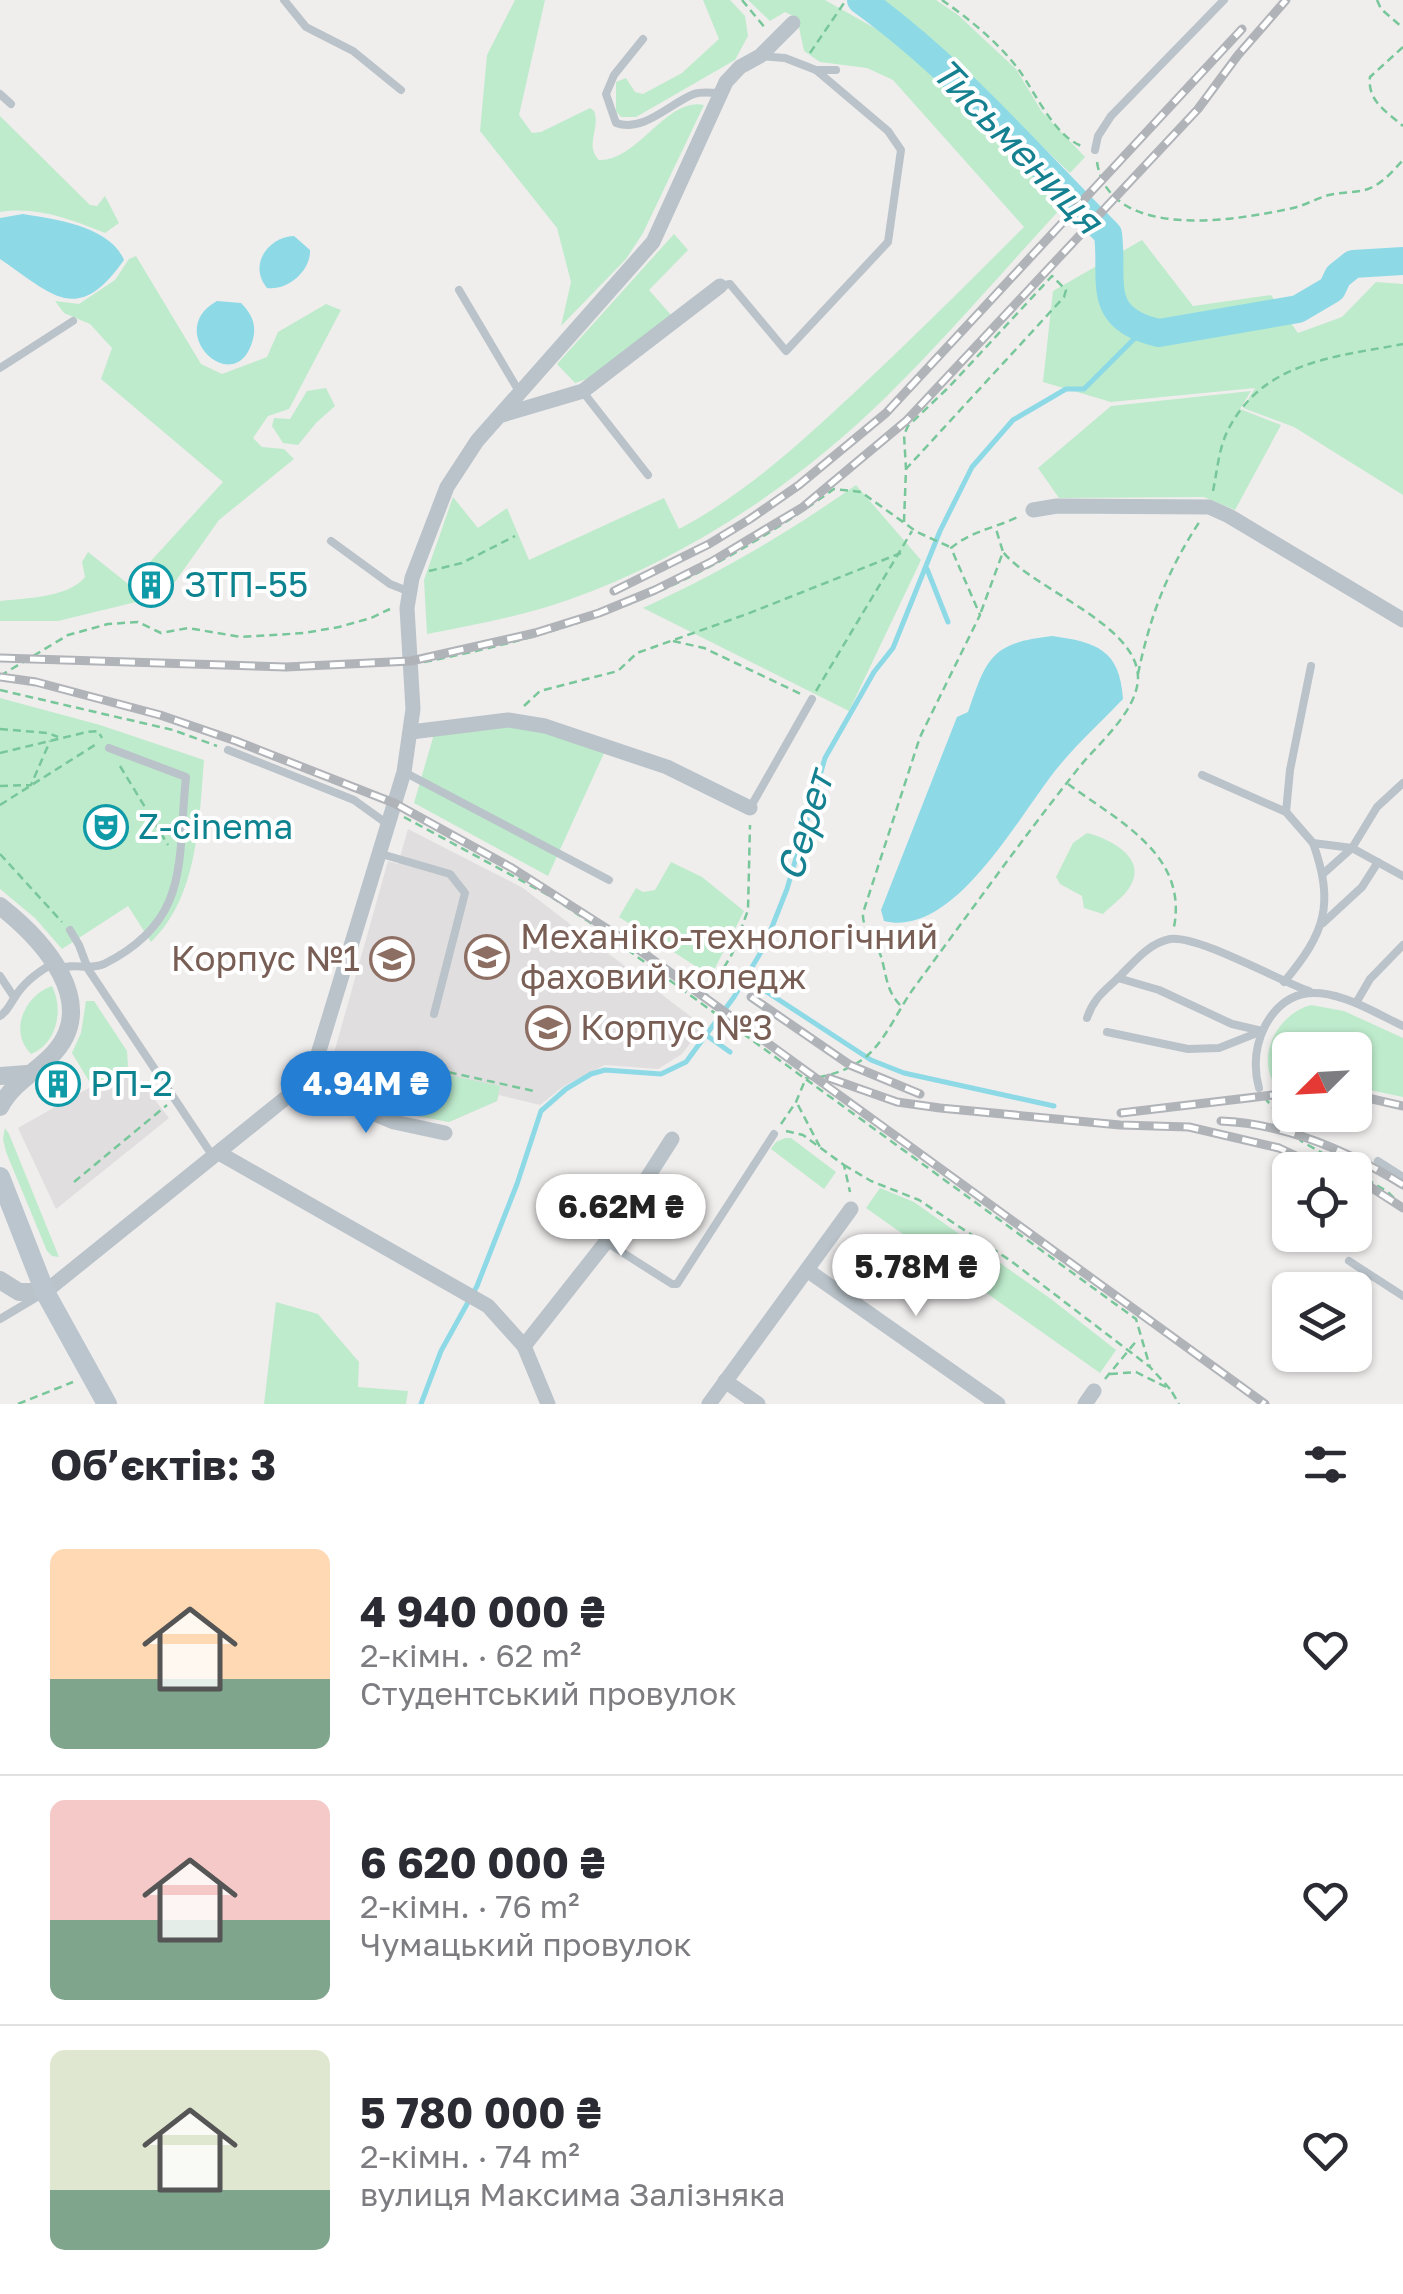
<!DOCTYPE html>
<html lang="uk">
<meta charset="utf-8">
<style>
body{margin:0;font-family:"Golos Text",sans-serif;background:#f7f7f7;color:#2b2b33;height:100vh;display:flex;flex-direction:column;font-size:38px;white-space:nowrap}
*{box-sizing:border-box;margin:0}
p{font-size:32px;color:#7c7c81}
.icon{flex:none;width:55px;height:55px;fill:none;stroke:currentColor;stroke-width:2;stroke-linecap:round;stroke-linejoin:round}
.map{position:relative;height:1404px;overflow:hidden}
.side{display:flex;flex-direction:column;background:#fff;flex:1}
.side>*{flex:none}
.needle{width:65px;rotate:246deg}
.fabs{position:absolute;left:1272px;top:1032px;display:grid;gap:20px}
.fabs a{display:grid;place-items:center;width:100px;height:100px;border-radius:15px;background:#fff;box-shadow:0 2px 8px #0004;font-size:50px}
.price{position:absolute;translate:-50% -85px;padding:0 22px;border-radius:35px;background:#fff;color:#222;font-size:32px;line-height:65px;filter:drop-shadow(0 2px 5px #0008)}
.price::after{content:'';position:absolute;left:50%;top:60px;width:30px;height:22px;margin-left:-15px;background:inherit;clip-path:polygon(0 0,100% 0,50% 100%)}
.price.selected{background:#247ed3;color:#fff}
ul{padding:0;list-style:none}
li{display:flex;align-items:center;gap:30px;height:250px;padding:0 50px}
li+li{border-top:2px solid #e1e1e2}
li span{display:grid;place-items:center;flex:none;width:280px;height:200px;border-radius:15px;color:#555}
li>.icon{margin-inline-start:auto}
span .icon{width:120px;height:120px;fill:#fffc;stroke-width:1}
li b{font-size:42px}
h2{display:flex;justify-content:space-between;align-items:center;height:120px;padding:0 50px;font-size:42px}
.map>svg:first-child{display:block}
.education{fill:#e1dedf}
.green{fill:#beebcc}
.water{fill:#8ddae6}
.lines{fill:none;stroke-linecap:round;stroke-linejoin:round}
.stream{stroke:#8ddae6;stroke-width:5}
.river{stroke:#8ddae6;stroke-width:28}
.path{stroke:#78c79a;stroke-width:2.5;stroke-dasharray:8 5;stroke-linecap:butt}
.service{stroke:#b9c3c9;stroke-width:8}
.minor{stroke:#b9c3c9;stroke-width:15}
.tertiary{stroke:#b9c3c9;stroke-width:18}
.secondary{stroke:#bac5ce;stroke-width:20}
.rail-casing{stroke:#b0b3b7;stroke-width:9}
.rail{stroke:#fff;stroke-width:5;stroke-dasharray:15;stroke-linecap:butt}
.labels{text-anchor:middle;stroke-width:8;stroke-linejoin:round;paint-order:stroke}
.culture-label{font-size:35px;fill:#0d838f;stroke:#fff;text-anchor:start}
.education-label{font-size:35px;fill:#785e54;stroke:#fff;text-anchor:start}
.water-label{font-size:38px;font-style:italic;fill:#158090;stroke:#fff}
</style>
<div class="map">
<svg width="1403" height="1404" viewBox="0 0 1403 1404">
<rect width="100%" height="100%" fill="#f0eded"/>
<g class="education">
<polygon points="408,829 523,888 703,1026 682,1054 658,1069 605,1065 564,1086 540,1105 499,1095 497,1101 449,1122 386,1110 329,1085 327,1078 388,861 398,864"/>
<polygon points="128,1066 169,1118 56,1209 18,1128"/>
</g>
<g class="green">
<path d="M515,0H545L519,115L532,133L541,132L590,108L594,111C601,129 584,144 599,160C638,161 667,96 704,105L643,233L626,259L561,326L571,282L557,228L480,131L487,55Z"/>
<polygon points="703,0 730,0 745,16 748,36 735,60 636,117 621,117 616,111 616,82 626,78 635,92 643,94 682,73 719,39"/>
<path d="M748,0H825L880,31L946,86L1062,207C1004,270 948,336 886,397C796,485 687,558 568,600C522,616 475,625 427,634L424,580L453,497L478,528L507,508L529,560L664,498L679,529C744,495 800,443 854,393C912,339 968,283 1024,227L893,80L867,68L820,62L804,51L797,18L785,12L770,21Z"/>
<polygon points="884,0 936,0 958,15 1016,69 1042,112 1085,157 1070,173 920,29"/>
<path d="M0,116L90,205L97,206L105,196L119,223L105,233C70,219 37,206 0,212Z"/>
<polygon points="674,234 688,250 649,290 671,315 587,379 575,383 557,364"/>
<polygon points="1142,240 1193,306 1271,295 1298,333 1342,317 1376,282 1403,284 1403,495 1294,427 1243,408 1255,388 1111,402 1043,382 1053,291"/>
<polygon points="136,256 201,364 222,374 267,357 278,332 326,304 341,310 289,409 268,416 253,438 262,447 284,449 294,459 219,520 170,589 162,583 150,562 223,482 101,379 112,348 90,324 64,313 55,301 79,304 115,280 129,259"/>
<polygon points="326,388 335,406 316,423 298,445 283,443 272,426 274,418 290,419 307,391"/>
<polygon points="1251,391 1240,409 1281,425 1235,510 1204,497 1059,498 1038,468 1111,406"/>
<path d="M856,485L921,560L849,711L643,608C720,573 786,534 856,485Z"/>
<path d="M88,552L132,587L136,602L58,621H0V601C25,598 68,598 85,577L82,562Z"/>
<path d="M0,698L100,725L204,760C199,821 198,897 151,942L128,906L62,949L35,918L0,889Z"/>
<polygon points="506,723 544,729 605,751 548,876 414,803 434,734"/>
<path d="M1087,833C1108,838 1147,857 1131,885C1125,896 1112,905 1103,914L1084,908L1082,896L1060,884L1056,877L1073,843Z"/>
<polygon points="671,862 702,877 744,911 711,976 619,917 636,888 643,892 655,890"/>
<path d="M52,986C64,1009 57,1044 31,1054C8,1031 25,995 52,986Z"/>
<polygon points="86,1001 94,1001 127,1051 128,1066 92,1086 72,1053 81,1033"/>
<path d="M1311,1005L1344,1011L1403,1038V1097L1355,1087V1050H1290V1085L1273,1082C1257,1052 1280,1013 1311,1005Z"/>
<polygon points="397,1064 500,1086 497,1101 449,1122 386,1110"/>
<polygon points="5,1128 9,1134 59,1257 52,1256 47,1251 6,1152 3,1139"/>
<polygon points="785,1138 791,1138 836,1172 824,1189 771,1149 776,1142"/>
<polygon points="880,1188 914,1202 1051,1299 1116,1350 1100,1373 866,1208"/>
<polygon points="276,1302 318,1314 359,1362 358,1387 408,1391 406,1404 264,1404"/>
</g>
<g class="water">
<path d="M23,214C54,219 110,226 124,260C77,327 52,294 0,259V218Z"/>
<path d="M294,236L310,250C311,271 287,291 267,288C248,265 268,237 294,236Z"/>
<path d="M217,301L241,303C251,313 257,324 253,339C237,402 161,332 217,301Z"/>
<path d="M1052,636C1097,642 1120,650 1123,699C1101,722 1078,743 1059,766C1019,814 955,939 884,921L881,910L957,717L968,712C987,657 991,643 1052,636Z"/>
</g>
<g class="lines">
<g class="stream">
<polyline points="927,569 948,622"/>
<polyline points="747,979 871,1060 904,1073 1054,1106"/>
<polyline points="706,1035 730,1052"/>
<polyline points="421,1404 441,1351 477,1286 517,1184 541,1111 566,1089 591,1074 605,1070 661,1074 686,1062 734,997 764,947 787,889 825,758 874,672 893,648 940,531 972,467 1013,420 1066,389 1084,389 1144,329"/>
</g>
<path class="river" d="M861,0C953,66 1028,154 1108,234C1114,281 1094,318 1159,333L1298,309L1332,289L1338,276L1353,264L1403,261"/>
<g class="path">
<polyline points="742,0 766,29"/>
<path d="M942,0C968,18 999,43 1019,70C1035,92 1056,140 1085,147"/>
<polyline points="1377,0 1381,9 1403,28"/>
<path d="M1403,47L1370,77C1367,101 1387,112 1403,126"/>
<polyline points="810,53 846,0"/>
<path d="M1097,162C1109,243 1239,220 1293,208C1306,205 1317,198 1329,195C1342,192 1356,193 1368,189C1382,184 1393,171 1403,160"/>
<path d="M1213,491C1217,472 1219,447 1228,430C1263,361 1335,357 1403,344"/>
<polyline points="904,522 906,469 1064,297 1066,290 1052,276 949,387 908,426 904,435 906,469"/>
<polyline points="429,571 462,563 515,536"/>
<polyline points="981,612 1003,552 996,529"/>
<polyline points="673,641 704,648 803,695"/>
<path d="M424,662C587,630 698,586 834,489L861,492L917,532L950,547"/>
<path d="M1138,674C1150,616 1167,571 1200,521"/>
<polyline points="0,676 68,635 108,624 138,622 161,633 188,628 241,637 304,633 339,627 371,618 390,609"/>
<polyline points="0,690 173,730 217,746"/>
<polyline points="816,691 912,531"/>
<polyline points="524,706 540,691 618,671 637,653 747,614 901,553"/>
<polyline points="0,729 48,733 58,737"/>
<polyline points="0,753 87,732 98,731 102,738"/>
<polyline points="120,766 168,845"/>
<path d="M1068,784C1118,821 1188,854 1174,927"/>
<polyline points="0,786 31,785 50,741"/>
<polyline points="0,805 98,743"/>
<polyline points="404,817 550,896 588,921 1136,1319 1150,1367"/>
<polyline points="0,854 62,922"/>
<polyline points="704,1001 732,954 748,910 750,825"/>
<path d="M900,1005C884,988 887,971 879,951C874,936 862,930 863,913L920,737L980,615L951,548C971,531 995,528 1018,517"/>
<polyline points="398,1061 534,1091"/>
<polyline points="404,1063 410,1079"/>
<polygon points="411,1081 413,1086 408,1087 407,1082"/>
<polyline points="396,1085 405,1085"/>
<polyline points="413,1085 425,1087 436,1098"/>
<polyline points="1264,1097 1301,1141 1352,1170"/>
<polyline points="798,1105 820,1147"/>
<path d="M781,1124L796,1102L806,1078C825,1079 855,1068 869,1054C888,1036 900,1006 916,985C971,911 1024,836 1081,765C1101,741 1138,710 1138,677C1137,624 1033,589 1003,552"/>
<polyline points="786,1131 803,1135 844,1165 850,1192"/>
<polyline points="844,1165 871,1181 919,1200 1011,1261 1150,1367 1170,1389"/>
<polyline points="1355,1172 1388,1192 1403,1207"/>
<polyline points="74,1182 167,1105"/>
<polyline points="1110,1374 1136,1372 1166,1387"/>
<polyline points="1105,1379 1138,1339"/>
<polyline points="1172,1392 1179,1404"/>
<polyline points="18,1404 73,1382"/>
</g>
<g class="service">
<polyline points="284,0 306,27 353,51 401,90"/>
<path d="M643,39L614,75L606,94L616,123C644,133 670,103 694,94C702,91 711,93 720,93"/>
<polyline points="816,70 836,70"/>
<polyline points="0,94 11,104"/>
<polyline points="1095,150 1098,136 1111,116 1224,0"/>
<polyline points="720,286 730,284 786,351 888,242 901,150 888,131 816,70 785,58 760,56"/>
<polyline points="459,290 520,393"/>
<polyline points="0,368 73,321"/>
<polyline points="583,392 648,475"/>
<polyline points="331,541 390,584 410,592"/>
<polyline points="228,750 354,800 386,823"/>
<polyline points="406,773 609,880"/>
<polyline points="1202,775 1286,812 1313,843 1352,848 1403,876"/>
<polyline points="750,808 812,699"/>
<polyline points="1286,812 1290,770 1311,666"/>
<polyline points="378,853 450,874 465,893 434,1014"/>
<polyline points="1324,873 1352,848 1377,807 1403,783"/>
<polyline points="1323,923 1362,887 1378,862"/>
<polyline points="70,930 79,945 88,969 214,1158"/>
<path d="M59,969C74,962 88,971 104,964C192,920 177,860 186,777L109,748"/>
<polyline points="0,976 14,997"/>
<polyline points="1118,978 1159,990 1232,1024 1262,1031"/>
<path d="M1284,982C1325,933 1335,905 1313,843"/>
<polyline points="1356,1003 1370,979 1403,945"/>
<path d="M0,1016C9,1010 9,1005 15,997C24,982 38,972 52,964"/>
<path d="M1087,1018C1094,997 1105,991 1120,976C1134,962 1149,943 1170,939C1198,935 1277,980 1309,991"/>
<polyline points="1107,1032 1188,1049 1219,1048 1262,1031"/>
<path d="M1259,1088C1253,1066 1255,1046 1265,1026C1298,964 1357,1004 1403,1026"/>
<polyline points="1378,1161 1403,1177"/>
<polyline points="580,1215 606,1242 672,1284 677,1284 774,1134"/>
<polyline points="1349,1261 1403,1296"/>
<polyline points="0,1319 37,1297"/>
</g>
<g class="minor">
<polyline points="502,415 583,391 720,286"/>
<polyline points="1033,510 1057,506 1209,507 1229,516 1403,620"/>
<polyline points="411,732 508,720 545,726 667,767 750,808"/>
<polyline points="303,1084 394,1122 445,1133"/>
<polyline points="219,1153 488,1306 524,1346 548,1404"/>
<polyline points="807,1270 998,1404"/>
<polyline points="45,1292 303,1084 315,1064 404,772 413,709 407,608 412,578 447,487 477,441 653,242 726,82 740,67 760,56 793,23"/>
<polyline points="524,1346 606,1242 672,1139"/>
<polyline points="725,1381 758,1404"/>
<polyline points="709,1404 851,1209"/>
<polyline points="1085,1404 1094,1391"/>
</g>
<g class="tertiary">
<path d="M0,906C42,939 104,1005 50,1057C33,1074 12,1084 0,1107"/>
<polyline points="0,1076 27,1074"/>
<polyline points="0,1280 19,1292 45,1292"/>
</g>
<polyline class="secondary" points="0,1177 45,1292 107,1404"/>
<g class="rail-casing">
<g id="rail">
<polyline points="614,591 709,544 750,519 799,485 886,413 1242,29"/>
<polyline points="0,658 286,667 411,661 535,633 599,613 655,590 711,562 803,507 906,421 1198,109 1238,55 1286,0"/>
<polyline points="0,677 36,682 160,715 236,741 394,803 512,868 631,944 1265,1404"/>
<polyline points="751,997 850,1065 920,1094"/>
<polyline points="829,1078 897,1102 940,1108 1120,1125 1189,1127 1279,1148 1326,1170"/>
<polyline points="1355,1095 1403,1106"/>
<polyline points="1121,1113 1290,1093"/>
<path d="M1221,1121C1286,1124 1349,1151 1403,1185"/>
<polyline points="1355,1177 1403,1208"/>
</g>
</g>
<use href="#rail" class="rail"/>
</g>
<defs>
<g id="building-ring" transform="scale(2.25)"><circle r="9.5" fill="#fff" stroke="#0f9aa8" stroke-width="1.5"/><path d="M-4-6H4V6H1V3H-1V6H-4ZM-2.5-4.3h1.7v1.8h-1.7ZM.8-4.3h1.7v1.8H.8ZM-2.5-1h1.7V.8h-1.7ZM.8-1h1.7V.8H.8Z" fill="#0f9aa8"/></g>
<g id="theatre-ring" transform="scale(2.25)"><circle r="9.5" fill="#fff" stroke="#0f9aa8" stroke-width="1.5"/><path d="M-5-5.5Q0-4 5-5.5V0Q5 5 0 6Q-5 5-5 0ZM-3.3-2.5H-1v1.5H-3.3ZM1-2.5H3.3v1.5H1ZM-2.8 1Q0 5.5 2.8 1Z" fill="#0f9aa8"/></g>
<g id="university-ring" transform="scale(2.25)"><circle r="9.5" fill="#fff" stroke="#8d6e63" stroke-width="1.5"/><path d="M0-5L7-2L0 1L-7-2ZM-4 1L0 2.5L4 1V4Q0 6-4 4Z" fill="#8d6e63"/></g>
</defs>
<g fill-rule="evenodd">
<use href="#building-ring" x="151" y="585"/>
<use href="#theatre-ring" x="106" y="827"/>
<use href="#university-ring" x="487" y="957"/>
<use href="#university-ring" x="392" y="959"/>
<use href="#university-ring" x="548" y="1028"/>
<use href="#building-ring" x="58" y="1084"/>
</g>
<g class="labels">
<g class="culture-label">
<text x="184" y="597">ЗТП-55</text>
<text x="138" y="839">Z-cinema</text>
<text x="90" y="1096">РП-2</text>
</g>
<g class="education-label">
<text x="520" y="949">Механіко-технологічний<tspan x="520" dy="40">фаховий коледж</tspan></text>
<text x="360" y="971" text-anchor="end">Корпус №1</text>
<text x="580" y="1040">Корпус №3</text>
</g>
<g class="water-label">
<text transform="translate(1017 146) rotate(46)" y="13">Тисьмениця</text>
<text transform="translate(805 826) rotate(-73)" y="13">Серет</text>
</g>
</g>
</svg>
<div class="fabs">
<a><svg class="needle" viewBox="-14 -14 28 28"><path d="M0-13l5 13h-10z" fill="#e53935"/><path d="M0 13l5-13h-10z" fill="#7c7c81"/></svg></a>
<a><svg class="icon" aria-label="locate" viewBox="0 0 24 24"><circle cx="12" cy="12" r="6"/><path d="M12 2v4M12 18v4M2 12h4M18 12h4"/></svg></a>
<a><svg class="icon" aria-label="layers" viewBox="0 0 24 24"><path d="M12 4l9 5-9 5-9-5zM3 14l9 5 9-5"/></svg></a>
</div>
<b class="price selected" style="left:366px;top:1136px">4.94M ₴</b>
<b class="price" style="left:621px;top:1259px">6.62M ₴</b>
<b class="price" style="left:916px;top:1319px">5.78M ₴</b>
</div>
<section class="side">
<h2>Об’єктів: 3<svg class="icon" aria-label="filters" viewBox="0 0 24 24"><path d="M4 7h16M4 17h16"/><circle cx="9" cy="7" r="2"/><circle cx="15" cy="17" r="2"/></svg></h2>
<ul>
<li><span style="background:linear-gradient(#ffd9b3 65%,#7fa58c 0)"><svg class="icon" aria-label="home" viewBox="0 0 24 24"><path d="M3 11l9-7 9 7M6 9v11h12V9"/></svg></span><div><b>4 940 000 ₴</b><p>2-кімн. · 62 m²</p><p>Студентський провулок</p></div><svg class="icon" aria-label="heart" viewBox="0 0 24 24"><path d="M12 20l-8-8c-3-5 5-10 8-4 3-6 11-1 8 4z"/></svg></li>
<li><span style="background:linear-gradient(#f6c9c9 60%,#7fa58c 0)"><svg class="icon" aria-label="home" viewBox="0 0 24 24"><path d="M3 11l9-7 9 7M6 9v11h12V9"/></svg></span><div><b>6 620 000 ₴</b><p>2-кімн. · 76 m²</p><p>Чумацький провулок</p></div><svg class="icon" aria-label="heart" viewBox="0 0 24 24"><path d="M12 20l-8-8c-3-5 5-10 8-4 3-6 11-1 8 4z"/></svg></li>
<li><span style="background:linear-gradient(#dfe7d0 70%,#7fa58c 0)"><svg class="icon" aria-label="home" viewBox="0 0 24 24"><path d="M3 11l9-7 9 7M6 9v11h12V9"/></svg></span><div><b>5 780 000 ₴</b><p>2-кімн. · 74 m²</p><p>вулиця Максима Залізняка</p></div><svg class="icon" aria-label="heart" viewBox="0 0 24 24"><path d="M12 20l-8-8c-3-5 5-10 8-4 3-6 11-1 8 4z"/></svg></li>
</ul>
</section>
